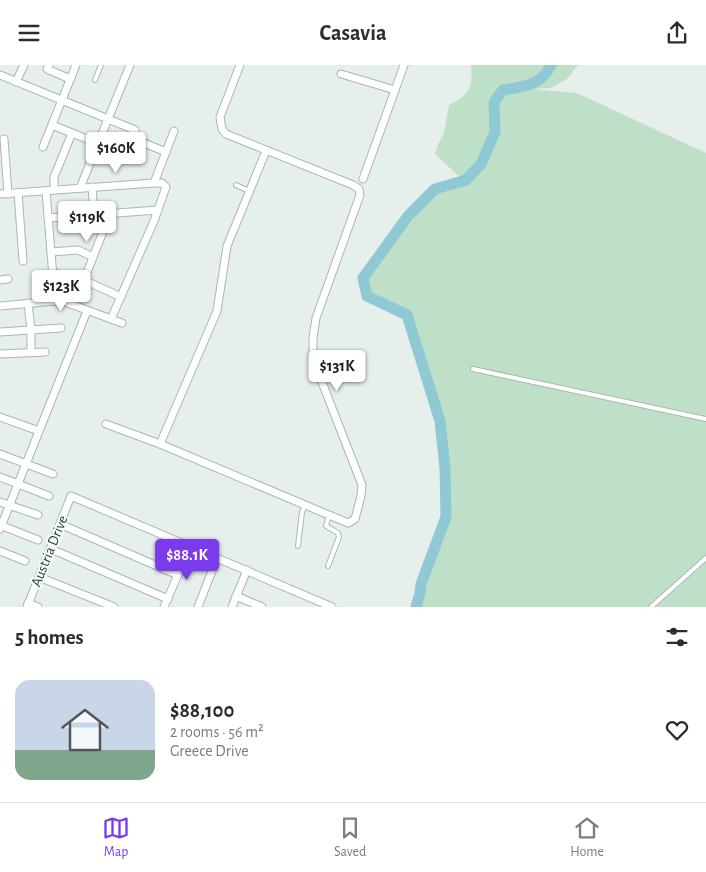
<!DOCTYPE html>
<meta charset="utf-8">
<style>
body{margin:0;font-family:"Alegreya Sans",sans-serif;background:#f7f7f7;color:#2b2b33;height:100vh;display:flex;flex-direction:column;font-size:19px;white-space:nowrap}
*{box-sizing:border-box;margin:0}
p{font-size:16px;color:#7c7c81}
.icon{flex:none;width:28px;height:28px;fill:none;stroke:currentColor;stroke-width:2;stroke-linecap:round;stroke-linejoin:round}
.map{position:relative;height:542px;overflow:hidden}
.side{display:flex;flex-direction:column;background:#fff;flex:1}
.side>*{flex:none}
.price{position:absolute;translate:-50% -42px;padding:0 11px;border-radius:5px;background:#fff;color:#222;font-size:16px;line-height:32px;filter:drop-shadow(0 1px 2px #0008)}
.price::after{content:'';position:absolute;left:50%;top:30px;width:15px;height:11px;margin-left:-8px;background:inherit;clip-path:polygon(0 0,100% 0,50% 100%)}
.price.current{background:#7c3aed;color:#fff}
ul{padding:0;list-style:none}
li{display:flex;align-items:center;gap:15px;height:125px;padding:0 15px}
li+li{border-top:1px solid #e1e1e2}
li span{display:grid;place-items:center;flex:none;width:140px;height:100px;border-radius:15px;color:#555}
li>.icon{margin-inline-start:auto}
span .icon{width:60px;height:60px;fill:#fffc;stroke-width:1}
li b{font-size:21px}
h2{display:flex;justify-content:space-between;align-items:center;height:60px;padding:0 15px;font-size:21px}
header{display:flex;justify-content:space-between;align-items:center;height:65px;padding:0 15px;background:#fff;font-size:22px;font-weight:600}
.tabs{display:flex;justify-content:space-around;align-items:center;height:70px;border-top:1px solid #e1e1e2;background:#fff;font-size:14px;color:#7c7c81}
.tabs a{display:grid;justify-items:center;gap:2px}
.tabs .current{color:#7c3aed}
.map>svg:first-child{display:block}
.green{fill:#bfe0c8}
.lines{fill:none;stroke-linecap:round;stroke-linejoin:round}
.river{stroke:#8ec9d4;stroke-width:11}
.service-casing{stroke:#a8b8b2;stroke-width:6}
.minor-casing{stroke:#a8b8b2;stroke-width:9}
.service{stroke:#fff;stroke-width:4}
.minor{stroke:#fff;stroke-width:7}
.labels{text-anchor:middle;stroke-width:4;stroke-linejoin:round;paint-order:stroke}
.street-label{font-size:15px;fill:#24423a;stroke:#f7fbf9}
</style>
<header><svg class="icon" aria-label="menu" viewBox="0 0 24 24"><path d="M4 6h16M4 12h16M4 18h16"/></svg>Casavia<svg class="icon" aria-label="share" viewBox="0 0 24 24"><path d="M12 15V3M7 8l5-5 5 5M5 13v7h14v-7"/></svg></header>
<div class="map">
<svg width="706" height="542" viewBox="0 0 706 542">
<rect width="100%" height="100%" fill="#e6efeb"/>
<path class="green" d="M472,0H578L567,14L551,23L532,24L577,28L706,88V542H418L439,475L449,451L447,396L443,356L409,247L370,229L365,215L411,152L437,127L466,118L435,89L438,79L444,68L449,40C470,29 473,24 471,1Z"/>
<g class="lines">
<path class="river" d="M416,542L420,528L421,519L446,452L445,403L440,356L407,250L367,231L363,213L408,151L435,124L466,115L481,99L495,67L494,37L503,25C523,22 542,20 551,0"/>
<g class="service-casing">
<g id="service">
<polyline points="95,15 101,0"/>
<polyline points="236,120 249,126"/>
<polyline points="473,304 706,354"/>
<polyline points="298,481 302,447 305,440"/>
<polyline points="328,501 339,472 338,468 326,461 329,450"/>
<polyline points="651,542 706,493"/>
</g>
</g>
<g class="minor-casing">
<g id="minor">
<polyline points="49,0 47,4 70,14"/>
<polyline points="341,9 395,25"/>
<polyline points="0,10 135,65 132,73 166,87"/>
<polyline points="16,17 24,0"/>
<polyline points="52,60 72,68"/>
<polyline points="4,74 8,129"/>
<polyline points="43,82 76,0"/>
<polyline points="363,114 404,0"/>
<polyline points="92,122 94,150"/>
<polyline points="80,123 130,0"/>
<polyline points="54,125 54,112 72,68 99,79"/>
<polyline points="46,126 55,236"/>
<polyline points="18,128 23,196"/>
<polyline points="0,129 154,118"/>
<polyline points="48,153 158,145"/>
<polyline points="51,187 78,185 93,192"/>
<polyline points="53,208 84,215 121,232"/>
<polyline points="0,215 8,214"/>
<polyline points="84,215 110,149"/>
<polyline points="28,238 31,265 31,287"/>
<polyline points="0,241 55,236 65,237 122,258"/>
<polyline points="111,254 154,156 166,122 162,118 154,118 174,66"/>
<polyline points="0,267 61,263"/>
<polyline points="0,289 45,287"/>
<polyline points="0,352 39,366"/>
<polyline points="106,359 160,379 348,458 355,454 361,431 362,420 313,294 313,273 316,253 360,130 359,124 353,120 226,69 222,64 220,52 240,0"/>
<polyline points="160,379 217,246 227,181 266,86"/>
<polyline points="0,389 53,409"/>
<polyline points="0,412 49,431"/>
<polyline points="0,437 38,450"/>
<polyline points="60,459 178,510"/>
<polyline points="0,460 38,475"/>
<polyline points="0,464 87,246"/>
<polyline points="51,484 168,534"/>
<polyline points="0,486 25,496"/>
<polyline points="39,512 114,542"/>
<polyline points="236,531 262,542"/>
<polyline points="28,538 38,542"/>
<polyline points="27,542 71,431 332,542"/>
<polyline points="164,542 190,482"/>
<polyline points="198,542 217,493"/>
<polyline points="232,542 247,505"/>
</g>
</g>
<use href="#service" class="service"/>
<use href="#minor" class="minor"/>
</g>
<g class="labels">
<g class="street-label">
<text transform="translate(49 486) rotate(-68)" y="5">Austria Drive</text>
</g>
</g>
</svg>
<b class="price" style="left:116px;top:109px">$160K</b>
<b class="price" style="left:87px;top:178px">$119K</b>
<b class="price" style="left:61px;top:247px">$123K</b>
<b class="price" style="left:337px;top:327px">$131K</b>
<b class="price current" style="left:187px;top:516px">$88.1K</b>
</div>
<section class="side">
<h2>5 homes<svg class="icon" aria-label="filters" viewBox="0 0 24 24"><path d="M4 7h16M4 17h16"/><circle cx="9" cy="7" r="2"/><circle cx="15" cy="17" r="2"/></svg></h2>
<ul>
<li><span style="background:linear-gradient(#c9d6e8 70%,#7fa58c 0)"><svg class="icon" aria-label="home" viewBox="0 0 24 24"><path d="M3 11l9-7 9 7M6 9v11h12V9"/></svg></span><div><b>$88,100</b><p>2 rooms · 56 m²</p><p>Greece Drive</p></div><svg class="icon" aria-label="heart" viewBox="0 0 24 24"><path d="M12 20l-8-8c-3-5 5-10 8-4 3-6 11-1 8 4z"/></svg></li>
</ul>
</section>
<nav class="tabs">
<a class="current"><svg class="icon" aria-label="map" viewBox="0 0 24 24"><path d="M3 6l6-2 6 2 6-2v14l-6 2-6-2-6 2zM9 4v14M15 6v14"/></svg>Map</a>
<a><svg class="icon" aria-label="saved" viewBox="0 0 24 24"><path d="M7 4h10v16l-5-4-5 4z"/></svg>Saved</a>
<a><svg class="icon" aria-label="home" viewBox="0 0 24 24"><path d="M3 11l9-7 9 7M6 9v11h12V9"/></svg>Home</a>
</nav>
